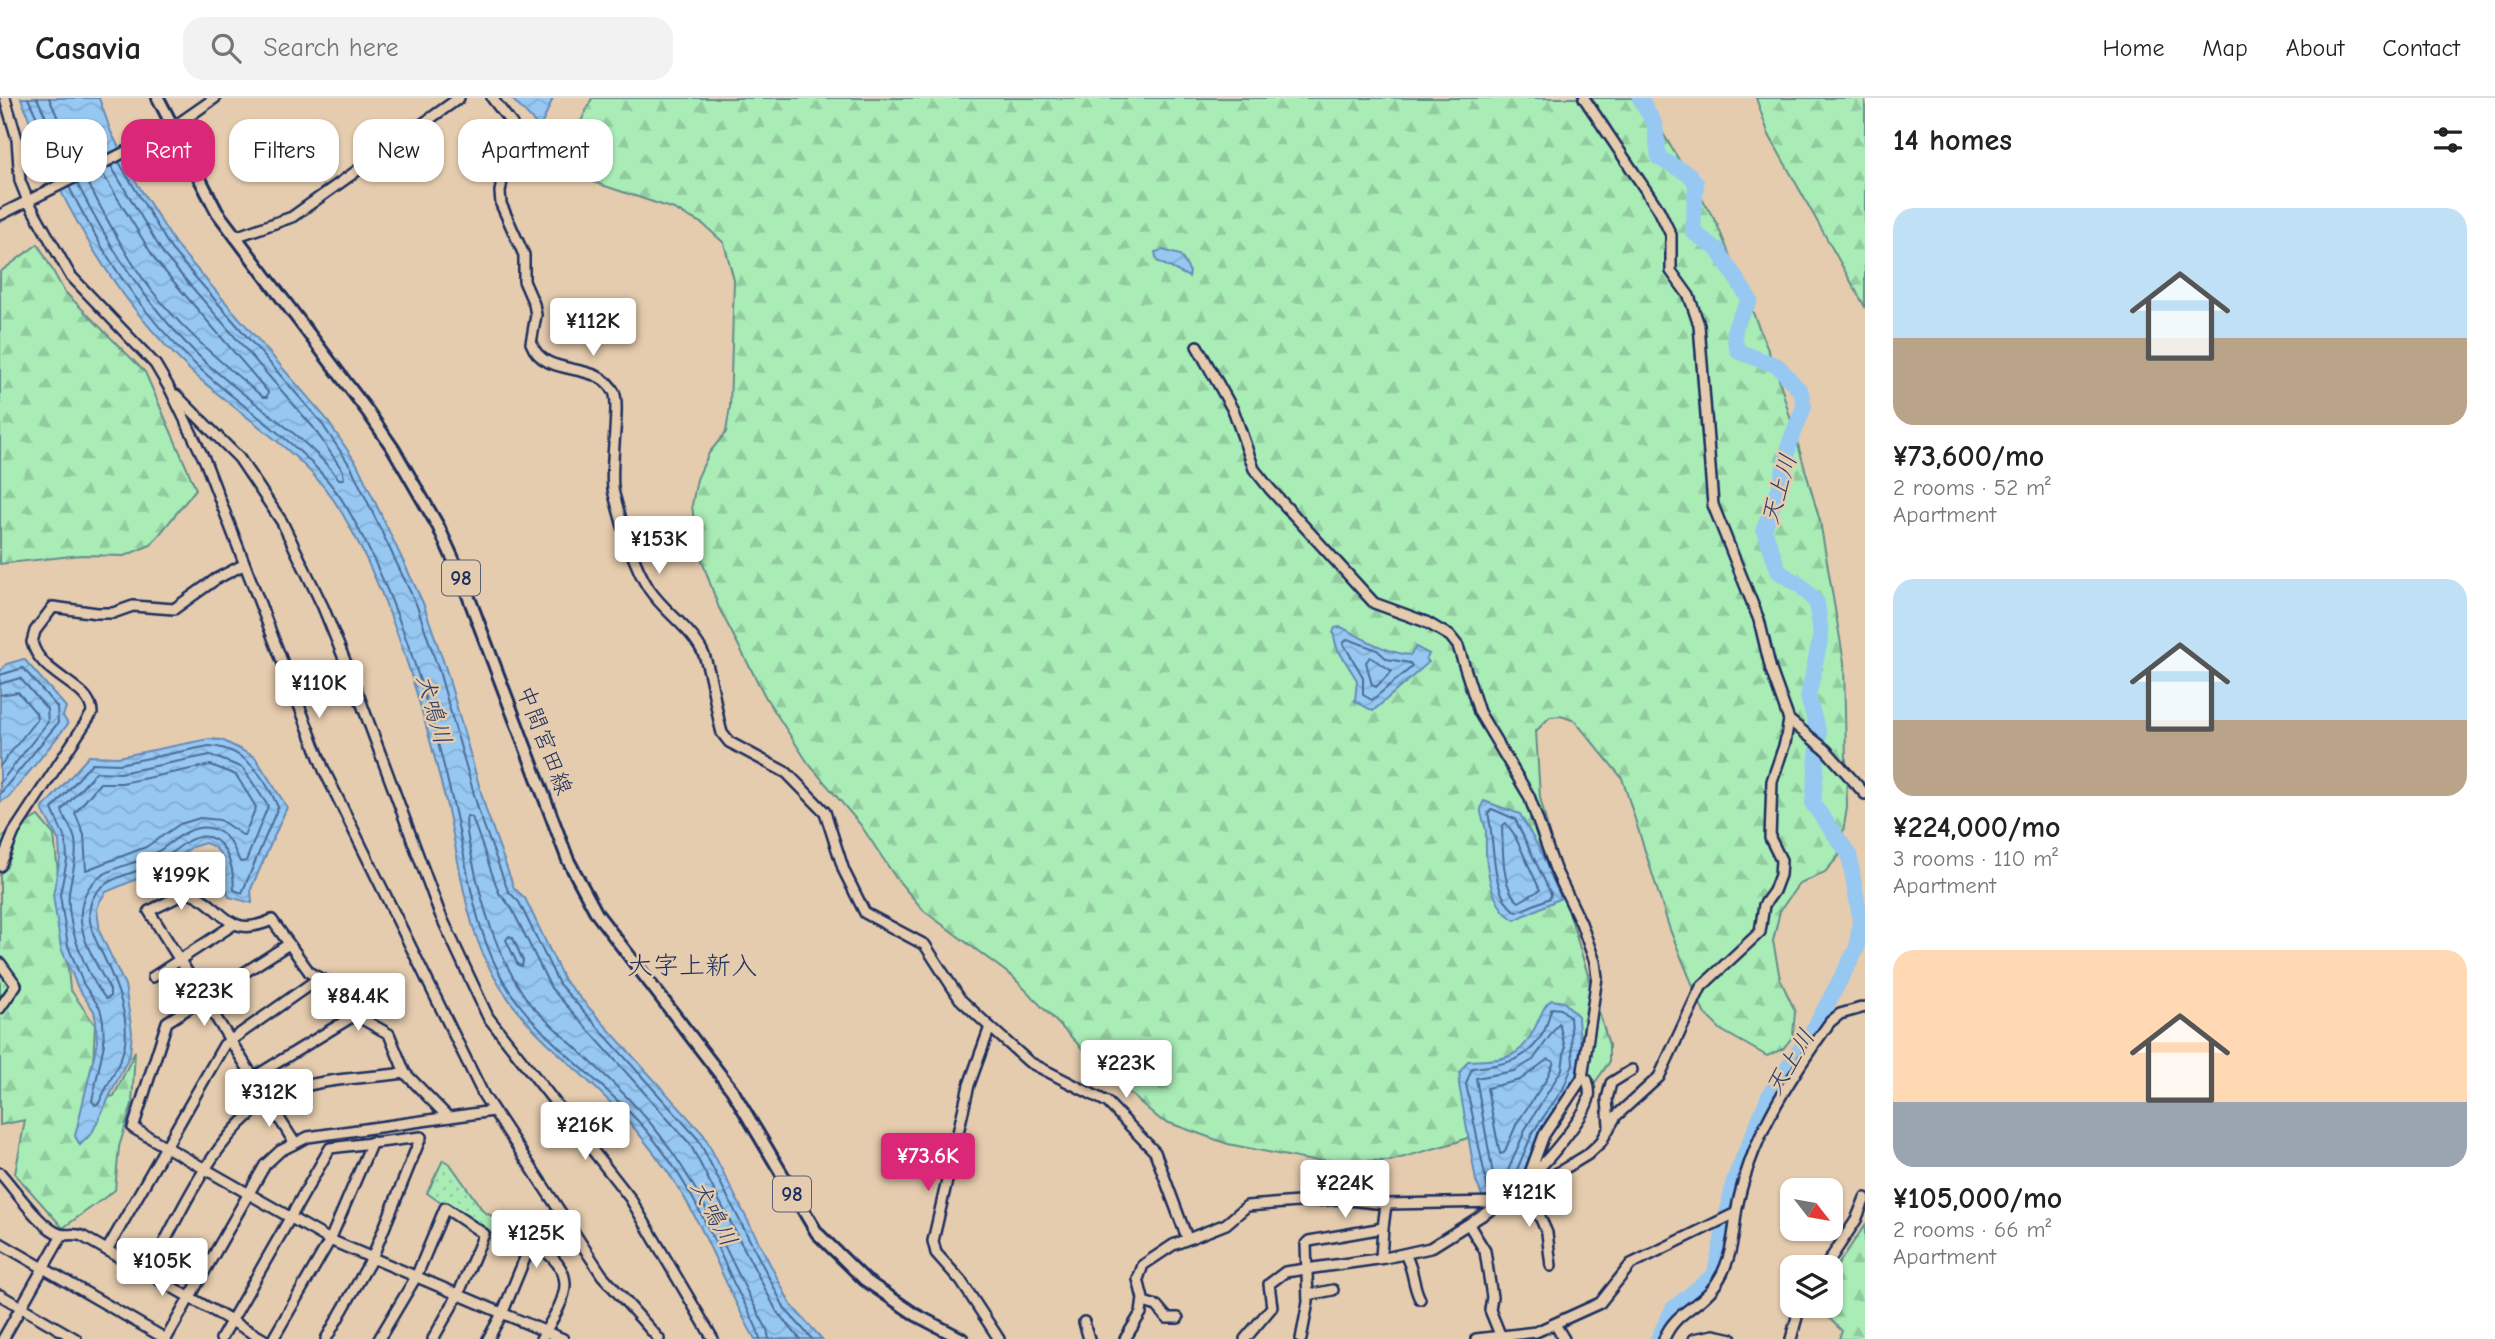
<!DOCTYPE html>
<meta charset="utf-8">
<style>
body{margin:0;font-family:"Comic Neue","Klee One",sans-serif;background:#f2f2f2;color:#222;height:100vh;display:flex;flex-direction:column;font-size:26px;white-space:nowrap}
*{box-sizing:border-box;margin:0}
p{font-size:23px;color:#767676}
.icon{flex:none;width:38px;height:38px;fill:none;stroke:currentColor;stroke-width:2;stroke-linecap:round;stroke-linejoin:round}
.map{position:relative;flex:1;overflow:hidden}
.panel{display:flex;flex-direction:column;background:#fff;width:630px}
.panel>*{flex:none}
.hud{position:absolute;left:21px;top:21px;width:665px;height:63px;display:flex;gap:14px}
.needle{width:46px;rotate:121deg}
.tools{position:absolute;left:1780px;top:1080px;display:grid;gap:14px}
.tools a{display:grid;place-items:center;width:63px;height:63px;border-radius:14px;background:#fff;box-shadow:0 2px 5px #0004;font-size:35px}
.price{position:absolute;translate:-50% -60px;padding:0 16px;border-radius:7px;background:#fff;color:#222;font-size:23px;line-height:46px;filter:drop-shadow(0 2px 4px #0008)}
.price::after{content:'';position:absolute;left:50%;top:42px;width:21px;height:16px;margin-left:-10px;background:inherit;clip-path:polygon(0 0,100% 0,50% 100%)}
.price.active{background:#db2777;color:#fff}
ul{padding:0;list-style:none}
li{display:grid;align-content:center;gap:14px;height:371px;padding:0 28px}
li span{display:grid;place-items:center;height:217px;border-radius:21px;color:#555}
li>.icon{margin-inline-start:auto}
span .icon{width:126px;height:126px;fill:#fffc;stroke-width:1}
li b{font-size:30px}
h2{display:flex;justify-content:space-between;align-items:center;height:84px;padding:0 28px;font-size:30px}
.tag{padding:0 24px;border-radius:21px;background:#fff;box-shadow:0 2px 5px #0004;font-size:24px;line-height:63px}
.tag.active{background:#db2777;color:#fff}
header{display:flex;align-items:center;gap:42px;box-sizing:border-box;height:98px;padding:0 35px;background:#fff;border-bottom:2px solid #e0e0e0}
header strong{font-size:33px}
nav{display:flex;gap:38px;margin-inline-start:auto;font-size:24px}
.search{width:490px;height:63px;background:#f2f2f2;display:flex;align-items:center;gap:18px;box-sizing:border-box;padding:0 24px;border-radius:21px;color:#767676;font-size:26px}
main{display:flex;flex:1;min-height:0}
.map>svg:first-child{display:block}
.forest{fill:url(#forest-firs);stroke:#628e8a;stroke-width:2}
.park{fill:url(#park-dots);stroke:#628e8a;stroke-width:2}
.water{fill:url(#water-waves);stroke:#658bb7;stroke-width:2}
.lines{fill:none;stroke-linecap:round;stroke-linejoin:round}
.shore{stroke:#4c6c99;stroke-width:2}
.river{stroke:#96c8f2;stroke-width:16}
.minor-casing{stroke:#1b2f5e;stroke-width:14}
.major-casing{stroke:#1b2f5e;stroke-width:16}
.minor{stroke:#e6ccae;stroke-width:9}
.major{stroke:#e6ccae;stroke-width:10}
.labels{text-anchor:middle;stroke-width:5;stroke-linejoin:round;paint-order:stroke}
.shield{fill:#e6ccae;stroke:#585e76;stroke-width:2}
.shield-label{font-size:21px;font-weight:bold;fill:#1b2f5e}
.street-label{font-size:23px;fill:#1b2f5e;stroke:#e6ccae}
.water-label{font-size:24px;font-style:italic;fill:#273e6d;stroke:#e6ccae}
.quarter-label{font-size:26px;fill:#1b2f5e;stroke:#e6ccae}
</style>
<header>
<strong>Casavia</strong>
<div class="search"><svg class="icon" aria-label="search" viewBox="0 0 24 24"><circle cx="10" cy="10" r="6"/><path d="M15 15l6 6"/></svg>Search here</div>
<nav><a>Home</a><a>Map</a><a>About</a><a>Contact</a></nav>
</header>
<main>
<div class="map">
<svg width="1865" height="1241" viewBox="0 0 1865 1241">
<defs>
<pattern id="forest-firs" width="22" height="20" patternUnits="userSpaceOnUse" patternTransform="scale(1.75)"><rect width="22" height="20" fill="#a9ecb6"/><path d="M5 1l3.5 6h-7zM16 11l3.5 6h-7z" fill="#91cb9f"/></pattern>
<pattern id="park-dots" width="8" height="8" patternUnits="userSpaceOnUse" patternTransform="scale(1.75)"><rect width="8" height="8" fill="#a9ecb6"/><path d="M2 2h.1M6 6h.1" fill="none" stroke="#91cb9f" stroke-width="1.8" stroke-linecap="round"/></pattern>
<pattern id="water-waves" width="16" height="10" patternUnits="userSpaceOnUse" patternTransform="scale(1.75)"><rect width="16" height="10" fill="#96c8f2"/><path d="M0 5q4-4 8 0t8 0" fill="none" stroke="#81acd2"/></pattern>
</defs>
<rect width="100%" height="100%" fill="#e6ccae"/>
<filter id="ink" filterUnits="userSpaceOnUse"><feTurbulence type="fractalNoise" baseFrequency=".0143" numOctaves="2"/><feDisplacementMap in="SourceGraphic" scale="14" xChannelSelector="R" yChannelSelector="G"/><feConvolveMatrix kernelMatrix="1 2 1 2 8 2 1 2 1" color-interpolation-filters="sRGB"/></filter>
<g filter="url(#ink)">
<g class="forest">
<polygon points="592,0 1642,0 1717,126 1777,274 1820,423 1844,564 1847,710 1839,758 1825,774 1798,787 1780,813 1773,843 1780,881 1795,913 1793,938 1783,951 1767,958 1721,932 1704,915 1670,832 1622,680 1575,623 1561,618 1550,619 1536,633 1540,699 1566,804 1609,947 1609,965 1596,983 1575,998 1457,1044 1390,1063 1307,1062 1228,1046 1161,1022 1108,977 1013,879 924,813 896,780 860,726 808,665 766,600 719,510 697,449 692,407 697,381 709,355 726,334 730,309 734,182 724,145 703,126 674,111 593,84 571,70 576,34"/>
<polygon points="1756,0 1865,0 1865,209 1769,37"/>
<polygon points="38,146 64,193 145,274 196,391 151,447 124,458 81,457 0,466 0,174"/>
<polygon points="38,718 54,737 70,891 95,927 91,1004 114,998 135,953 132,1006 119,1049 115,1092 63,1130 15,1076 25,1022 0,1027 0,740"/>
<polygon points="1865,1127 1865,1241 1839,1241 1842,1233 1817,1208 1830,1208 1831,1177"/>
</g>
<polygon class="park" points="443,1062 450,1066 484,1114 509,1127 502,1141 458,1117 427,1095"/>
<g class="water">
<path d="M21,0H99L111,34L138,87L176,147L325,319L357,366L423,505L446,571L486,712L514,790L525,800L564,882L704,1037L791,1207L822,1241H755C731,1200 715,1156 693,1115C677,1085 655,1055 634,1030C585,971 521,936 487,865C462,813 459,755 445,700C421,604 393,502 342,415C307,355 242,320 192,274C113,200 58,101 21,0Z"/>
<polygon points="511,0 553,0 540,30"/>
<polygon points="1163,152 1180,157 1190,174 1189,179 1157,163 1155,154"/>
<path d="M1341,529C1361,540 1388,555 1410,557L1416,549L1429,556L1426,561L1429,564L1373,613L1355,603L1357,582L1337,550L1333,535L1335,530Z"/>
<polygon points="24,561 66,609 63,618 68,626 9,699 0,704 0,574 6,566"/>
<path d="M209,641L222,642L255,659L287,709L251,791L252,805L229,799C221,780 232,753 205,745L192,749L158,772L106,794L100,803L97,811L100,835L125,887L132,934L130,956L92,1035L80,1047L75,1038L97,945L96,924L94,913L78,890L61,850L53,797L60,761L59,743L42,711L89,658L118,659Z"/>
<path d="M1484,703L1520,716L1540,752L1561,800L1515,822C1488,808 1485,762 1486,735C1486,723 1476,714 1484,703Z"/>
<path d="M1552,902L1564,904L1578,918C1578,934 1583,950 1581,966C1577,993 1553,1014 1540,1037C1532,1052 1530,1074 1518,1086C1508,1097 1496,1098 1483,1100L1476,1083L1459,986L1460,974L1468,963C1482,962 1499,963 1512,957C1537,944 1539,907 1552,902Z"/>
</g>
<g class="lines">
<g class="shore">
<polyline points="28,0 63,78"/>
<polyline points="37,0 71,74"/>
<polyline points="49,0 80,70"/>
<polyline points="119,64 171,151 320,323 351,369 417,508 439,573 479,714 508,793 519,804 559,886 698,1041 785,1211 812,1241"/>
<path d="M86,81C103,114 120,147 141,178C174,225 219,263 263,299H267L268,294L156,163L101,73"/>
<path d="M77,85C111,152 148,210 203,262C247,303 302,334 339,381H344L343,373L313,329L164,157L111,68"/>
<path d="M69,89C105,159 139,214 197,268C248,316 315,352 350,415C399,503 429,603 452,701C468,766 472,834 509,892C542,942 594,977 635,1020C678,1064 706,1123 731,1179C739,1199 756,1221 760,1241"/>
<polygon points="1348,541 1377,552 1387,561 1410,565 1412,569 1372,602 1363,597 1363,579 1343,545"/>
<polygon points="1370,559 1392,573 1376,589 1372,587 1366,564"/>
<polyline points="0,577 23,570 57,609 58,625 0,696"/>
<polyline points="0,586 20,580 47,611 48,624 0,685"/>
<polyline points="0,597 18,594 36,615 37,621 0,668"/>
<path d="M209,648C245,650 265,679 278,709L242,795L234,792C234,767 223,725 188,743C176,750 166,761 153,767C131,777 95,780 90,809C87,825 95,841 102,855C115,883 134,925 122,957C116,974 106,989 99,1005L95,1007L92,1003L104,946L103,923L100,910L84,887L68,848L60,797L67,762L66,743L52,711L92,665L119,666Z"/>
<path d="M210,657L243,670L268,708L246,763L240,764C234,749 227,733 209,730C186,726 167,751 148,759C131,767 107,770 94,784C88,789 83,799 82,807C75,835 98,868 110,892V899L106,901C86,877 66,827 69,795C71,777 78,761 75,742C73,731 64,722 62,712L96,674L120,675Z"/>
<polygon points="211,667 236,677 256,709 244,738 220,722 200,720 180,726 146,749 86,772 84,737 75,715 100,685 122,685"/>
<path d="M1492,711L1515,721L1551,796L1550,800L1517,814C1490,800 1495,740 1488,715Z"/>
<path d="M1506,725L1514,736L1540,792L1519,804C1501,792 1503,747 1502,728Z"/>
<polygon points="509,838 513,840 523,863 522,868 518,867 506,842"/>
<path d="M1552,910L1561,911L1570,919L1573,966L1563,991L1533,1034L1513,1081L1502,1090L1488,1092L1466,986L1472,970C1504,967 1530,963 1545,931C1548,924 1549,916 1552,910Z"/>
<polygon points="1559,925 1565,950 1562,971 1526,1030 1507,1075 1494,1082 1476,980 1514,973 1533,962"/>
<polygon points="1548,961 1554,964 1546,982 1517,1025 1504,1055 1500,1056 1487,990 1520,982"/>
<path d="M769,1241L767,1231C732,1170 709,1105 668,1048C630,994 575,952 530,906C497,860 482,809 471,755C469,744 464,728 467,718L472,719L499,795L511,809L551,890L690,1046L777,1214L800,1241"/>
</g>
<path class="river" d="M1640,0L1655,27L1659,60L1690,77L1696,85L1693,134L1717,151L1750,202C1739,221 1728,232 1739,254L1778,268L1801,294L1804,309L1790,344L1780,388L1764,431L1779,474L1800,487L1817,505L1821,537L1808,599L1819,637L1813,706L1849,756L1860,820L1857,850L1815,929L1769,998L1734,1082L1715,1176L1673,1211L1658,1241"/>
<g class="minor-casing">
<g id="minor">
<polyline points="5,0 17,41 20,83 28,103 70,177 155,266 171,293 205,363 324,672 484,998 602,1177 659,1241"/>
<path d="M492,0L512,26L500,94L501,106L524,157V183L534,206L536,217L531,245C545,282 597,261 614,294C621,308 608,372 614,396C622,425 632,465 649,491C664,514 693,531 704,557C713,581 715,610 722,635L729,644L787,675L825,714L844,773L865,815L925,847L960,901L990,929L1029,964L1107,1004L1155,1054L1187,1140"/>
<polyline points="0,117 169,32 215,0"/>
<polyline points="235,139 292,119 459,0"/>
<polyline points="1197,248 1234,314 1254,371 1270,391 1374,505 1426,524 1450,538 1458,548 1479,614 1529,698 1555,771 1581,825 1595,864 1597,879 1582,980 1544,1037 1524,1091"/>
<polyline points="176,297 239,360 282,424 323,509 354,585 440,816 488,919 630,1100 713,1241"/>
<polyline points="1789,622 1826,652 1865,696"/>
<path d="M0,768L14,734L92,615C92,587 40,578 32,544L35,533L53,509L97,515H113L133,508L174,511L216,481L243,467"/>
<polyline points="289,846 167,924 133,1030 330,1142 563,1241"/>
<polyline points="0,865 16,887 0,910"/>
<polyline points="153,879 233,827"/>
<polyline points="990,929 969,987 933,1143 936,1155 961,1183 999,1241"/>
<polyline points="254,979 355,917"/>
<polyline points="1609,1027 1607,1001 1611,985 1632,972"/>
<path d="M294,1044L149,813L188,794C225,807 225,843 272,822L310,875L334,887L355,917L389,936L405,975L447,1018"/>
<path d="M0,1075C14,1090 41,1131 60,1136C67,1138 74,1135 82,1138L263,1241"/>
<path d="M1531,1077C1546,1065 1586,1018 1589,999C1590,994 1589,988 1587,982L1582,980"/>
<polyline points="1527,1089 1547,1135 1551,1168"/>
<polyline points="1469,1127 1485,1153 1492,1199 1490,1212 1501,1239"/>
<polyline points="1383,1130 1386,1106"/>
<polyline points="0,1145 166,1241"/>
<polyline points="107,1152 224,947 319,880"/>
<path d="M1405,1157C1414,1170 1412,1186 1420,1201"/>
<polyline points="1825,1169 1856,1122 1865,1100"/>
<path d="M148,1175C183,1113 221,1014 294,991C328,980 370,980 405,975"/>
<polyline points="0,1197 76,1241"/>
<polyline points="1308,1197 1333,1192"/>
<polyline points="1143,1204 1157,1208 1167,1220 1178,1220"/>
<polyline points="1084,1224 1089,1241"/>
<polyline points="1555,1226 1564,1241"/>
<polyline points="3,1241 62,1137"/>
<polyline points="166,1241 265,1067 280,1053 308,1039 493,1013"/>
<polyline points="221,1241 330,1050 421,1039 372,1160 326,1241"/>
<polyline points="273,1241 330,1142 372,1044"/>
<polyline points="379,1241 416,1179 445,1110 484,1136 458,1197 433,1241"/>
<path d="M488,1241L502,1216L532,1143C581,1177 568,1195 541,1241"/>
<polyline points="1125,1241 1141,1215 1143,1201 1138,1181 1143,1167 1173,1147 1226,1126 1247,1108 1338,1101 1386,1106 1501,1104"/>
<polyline points="1245,1241 1272,1209 1269,1186 1285,1174 1385,1160 1430,1150 1524,1091 1546,1082 1587,1057 1601,1044 1616,1018 1659,979 1701,889 1760,834 1764,807 1774,793 1780,777 1781,762 1770,740 1772,683 1785,645 1789,622 1771,572 1759,522 1713,407 1699,227 1689,198 1671,173 1671,137 1659,112 1584,0"/>
<polyline points="1301,1241 1308,1204 1306,1146 1309,1143 1383,1130 1381,1160"/>
<path d="M1476,1241L1536,1234L1600,1205L1631,1166L1736,1115C1749,1042 1788,983 1830,924L1840,916L1865,909"/>
<path d="M1664,1241C1672,1221 1686,1214 1702,1201C1728,1180 1733,1147 1736,1115"/>
<polyline points="1694,1241 1714,1237 1732,1241"/>
<polyline points="1791,1241 1800,1208"/>
</g>
</g>
<g class="major-casing">
<polyline id="major" points="158,0 217,114 368,314 394,352 438,428 460,476 568,762 597,816 732,992 817,1135 865,1182 916,1217 962,1241"/>
</g>
<use href="#minor" class="minor"/>
<use href="#major" class="major"/>
</g>
</g>
<g class="labels">
<g class="shield">
<rect x="442" y="462.5" width="38" height="35" rx="5"/>
<rect x="773" y="1078.5" width="38" height="35" rx="5"/>
</g>
<g class="shield-label">
<text x="461" y="487">98</text>
<text x="792" y="1103">98</text>
</g>
<g class="street-label">
<text transform="translate(545 642) rotate(69)" y="8">中間宮田線</text>
</g>
<g class="water-label">
<text transform="translate(1779 391) rotate(-74)" y="8">天上川</text>
<text transform="translate(434 611) rotate(74)" y="8">犬鳴川</text>
<text transform="translate(1790 964) rotate(-59)" y="8">天上川</text>
<text transform="translate(714 1115) rotate(62)" y="8">犬鳴川</text>
</g>
<g class="quarter-label">
<text x="692" y="876">大字上新入</text>
</g>
</g>
</svg>
<div class="tools">
<a><svg class="needle" viewBox="-14 -14 28 28"><path d="M0-13l5 13h-10z" fill="#e53935"/><path d="M0 13l5-13h-10z" fill="#767676"/></svg></a>
<a><svg class="icon" aria-label="layers" viewBox="0 0 24 24"><path d="M12 4l9 5-9 5-9-5zM3 14l9 5 9-5"/></svg></a>
</div>
<b class="price" style="left:593px;top:260px">¥112K</b>
<b class="price" style="left:659px;top:478px">¥153K</b>
<b class="price" style="left:319px;top:622px">¥110K</b>
<b class="price" style="left:181px;top:814px">¥199K</b>
<b class="price" style="left:204px;top:930px">¥223K</b>
<b class="price" style="left:358px;top:935px">¥84.4K</b>
<b class="price" style="left:1126px;top:1002px">¥223K</b>
<b class="price" style="left:269px;top:1031px">¥312K</b>
<b class="price" style="left:585px;top:1064px">¥216K</b>
<b class="price active" style="left:928px;top:1095px">¥73.6K</b>
<b class="price" style="left:1345px;top:1122px">¥224K</b>
<b class="price" style="left:1529px;top:1131px">¥121K</b>
<b class="price" style="left:536px;top:1172px">¥125K</b>
<b class="price" style="left:162px;top:1200px">¥105K</b>
<div class="hud">
<a class="tag">Buy</a>
<a class="tag active">Rent</a>
<a class="tag">Filters</a>
<a class="tag">New</a>
<a class="tag">Apartment</a>
</div>
</div>
<section class="panel">
<h2>14 homes<svg class="icon" aria-label="filters" viewBox="0 0 24 24"><path d="M4 7h16M4 17h16"/><circle cx="9" cy="7" r="2"/><circle cx="15" cy="17" r="2"/></svg></h2>
<ul>
<li><span style="background:linear-gradient(#bfe0f5 60%,#b9a48a 0)"><svg class="icon" aria-label="home" viewBox="0 0 24 24"><path d="M3 11l9-7 9 7M6 9v11h12V9"/></svg></span><div><b>¥73,600/mo</b><p>2 rooms · 52 m²</p><p>Apartment</p></div></li>
<li><span style="background:linear-gradient(#bfe0f5 65%,#b9a48a 0)"><svg class="icon" aria-label="home" viewBox="0 0 24 24"><path d="M3 11l9-7 9 7M6 9v11h12V9"/></svg></span><div><b>¥224,000/mo</b><p>3 rooms · 110 m²</p><p>Apartment</p></div></li>
<li><span style="background:linear-gradient(#ffd9b3 70%,#9aa5b1 0)"><svg class="icon" aria-label="home" viewBox="0 0 24 24"><path d="M3 11l9-7 9 7M6 9v11h12V9"/></svg></span><div><b>¥105,000/mo</b><p>2 rooms · 66 m²</p><p>Apartment</p></div></li>
</ul>
</section>
</main>
